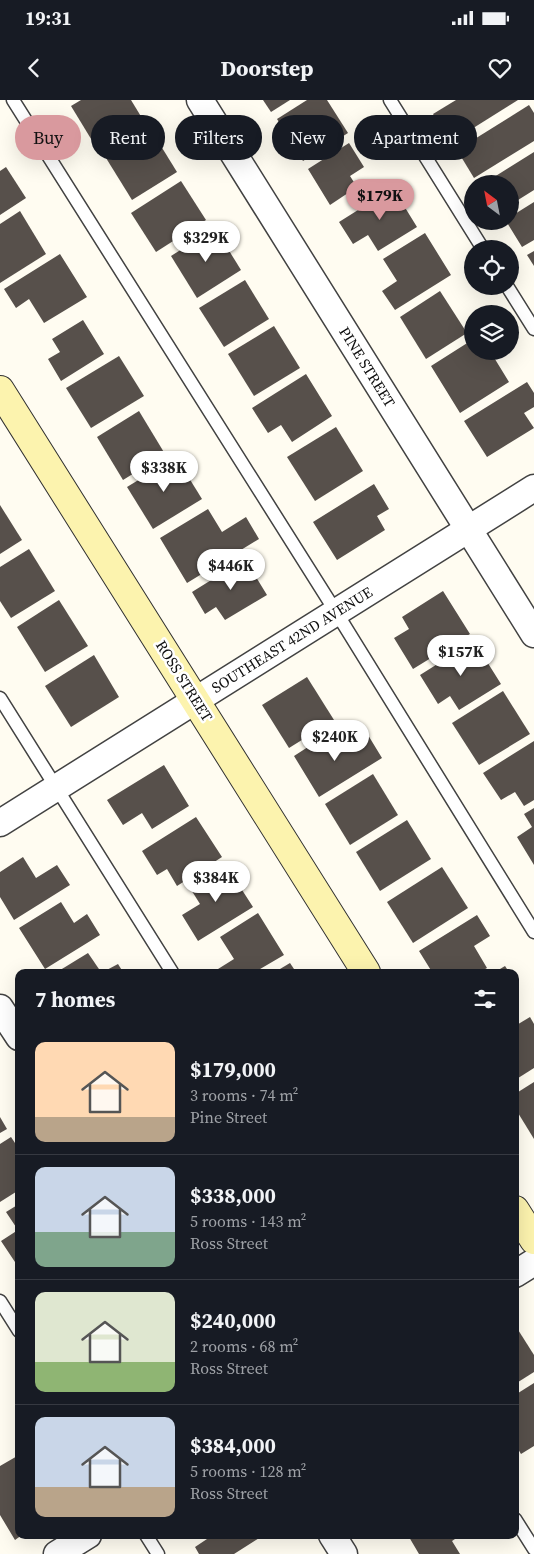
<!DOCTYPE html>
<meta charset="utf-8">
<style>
body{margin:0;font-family:"Source Serif 4",serif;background:#242831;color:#f1f3f6;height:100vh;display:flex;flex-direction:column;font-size:19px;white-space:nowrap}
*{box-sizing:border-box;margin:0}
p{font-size:16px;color:#9ea1a6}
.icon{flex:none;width:28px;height:28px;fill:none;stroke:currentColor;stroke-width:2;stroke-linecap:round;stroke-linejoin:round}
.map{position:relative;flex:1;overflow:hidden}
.details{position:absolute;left:15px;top:869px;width:504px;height:570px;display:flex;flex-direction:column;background:#171b24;border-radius:10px;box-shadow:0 5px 20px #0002}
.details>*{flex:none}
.guide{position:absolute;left:15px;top:15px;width:505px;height:45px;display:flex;gap:10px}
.needle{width:32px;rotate:328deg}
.buttons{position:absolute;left:464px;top:75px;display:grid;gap:10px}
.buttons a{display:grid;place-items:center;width:55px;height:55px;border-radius:50%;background:#171b24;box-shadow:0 5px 20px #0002;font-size:25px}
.price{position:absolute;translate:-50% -42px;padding:0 11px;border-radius:18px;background:#fff;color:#222;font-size:16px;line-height:32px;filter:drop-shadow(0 1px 2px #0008)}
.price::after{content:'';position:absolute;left:50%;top:30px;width:15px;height:11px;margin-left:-8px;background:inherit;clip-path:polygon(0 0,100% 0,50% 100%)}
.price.on{background:#d9999e;color:#111}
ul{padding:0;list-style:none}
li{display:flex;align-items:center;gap:15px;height:125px;padding:0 20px}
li+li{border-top:1px solid #363941}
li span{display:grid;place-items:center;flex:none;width:140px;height:100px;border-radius:10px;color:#555}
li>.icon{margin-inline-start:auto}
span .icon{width:60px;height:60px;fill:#fffc;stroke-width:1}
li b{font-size:21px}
h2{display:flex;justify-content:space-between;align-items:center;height:60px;padding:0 20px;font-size:21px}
.chip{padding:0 18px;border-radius:22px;background:#171b24;box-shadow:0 5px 20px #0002;font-size:18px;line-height:45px}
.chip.on{background:#d9999e;color:#111}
.status{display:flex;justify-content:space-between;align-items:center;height:35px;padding:0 25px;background:#171b24;direction:ltr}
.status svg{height:14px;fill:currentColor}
header{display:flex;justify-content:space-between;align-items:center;height:65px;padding:0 20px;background:#171b24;font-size:22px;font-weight:700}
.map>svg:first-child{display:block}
.building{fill:#57504b}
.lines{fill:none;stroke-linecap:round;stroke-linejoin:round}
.lane-casing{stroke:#424242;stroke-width:15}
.street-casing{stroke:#424242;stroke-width:29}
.secondary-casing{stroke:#313131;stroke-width:30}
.lane{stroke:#fff;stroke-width:12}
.street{stroke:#fff;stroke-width:26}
.secondary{stroke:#fcf3ae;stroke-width:28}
.labels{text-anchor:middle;stroke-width:5;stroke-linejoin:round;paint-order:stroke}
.street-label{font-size:15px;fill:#0f0f0f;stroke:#fff}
</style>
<div class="status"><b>19:31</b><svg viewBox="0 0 49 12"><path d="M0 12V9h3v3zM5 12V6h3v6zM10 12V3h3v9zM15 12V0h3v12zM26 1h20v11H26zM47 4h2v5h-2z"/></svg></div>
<header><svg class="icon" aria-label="back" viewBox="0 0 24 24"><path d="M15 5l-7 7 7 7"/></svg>Doorstep<svg class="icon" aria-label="heart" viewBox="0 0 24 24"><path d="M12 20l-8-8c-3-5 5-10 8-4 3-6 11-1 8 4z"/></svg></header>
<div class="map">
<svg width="534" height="1454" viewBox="0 0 534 1454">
<rect width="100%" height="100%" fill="#fffcf1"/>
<g class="building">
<polygon points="81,0 131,0 145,23 99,52 71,6"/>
<polygon points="263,0 290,0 271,12"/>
<polygon points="307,0 327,0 348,33 303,61 277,19"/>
<polygon points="456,0 518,0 451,42 433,14"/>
<polygon points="529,5 534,13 534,41 474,78 457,50"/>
<polygon points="151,30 177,72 132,100 106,58"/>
<polygon points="349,43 364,67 350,76 357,87 330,105 308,69"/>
<polygon points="534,52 534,90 510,105 510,84 483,84"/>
<polygon points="6,67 26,98 0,115 0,71"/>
<polygon points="181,81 206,120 156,152 131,113"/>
<polygon points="393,88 417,127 378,151 368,135 353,144 339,122"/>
<polygon points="534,102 534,140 522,147 506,121 510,121 510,117"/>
<polygon points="20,111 46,154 0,183 0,124"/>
<polygon points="215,128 241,170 197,198 171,156"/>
<polygon points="425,133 451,175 395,210 382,191 397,181 383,159"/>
<polygon points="534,151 534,166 527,155"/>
<polygon points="60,154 87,197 44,223 29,199 16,208 4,189"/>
<polygon points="245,180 269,219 224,247 199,208"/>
<polygon points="440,191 467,233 426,259 400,217"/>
<polygon points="83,220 104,254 61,281 48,259 60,252 52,239"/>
<polygon points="274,226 300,268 254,296 228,254"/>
<polygon points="472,240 472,251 490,251 509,282 460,313 431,266"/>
<polygon points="119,256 144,296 91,328 66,288"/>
<polygon points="306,274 332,316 292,342 281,325 268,333 252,308"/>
<polygon points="527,282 534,293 534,307 524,313 534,328 487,357 464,321"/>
<polygon points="139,311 165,354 123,380 97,337"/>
<polygon points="336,327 363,371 315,401 287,357"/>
<polygon points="176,357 202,399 153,429 127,387"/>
<polygon points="374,384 389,409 377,416 385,430 337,460 313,422"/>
<polygon points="0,405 22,440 0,454"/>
<polygon points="208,409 222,432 246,417 259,439 187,483 160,438"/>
<polygon points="29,449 55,491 11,518 0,501 0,467"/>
<polygon points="245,459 267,495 225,520 216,507 205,514 192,492"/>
<polygon points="443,491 470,534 413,569 394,538 409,529 402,517"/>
<polygon points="59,500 88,546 45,572 17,527"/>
<polygon points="474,541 501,584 459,610 450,596 438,604 420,575"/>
<polygon points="94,555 119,597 71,627 45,586"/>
<polygon points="307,577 334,620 289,648 262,605"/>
<polygon points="503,591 530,634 479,665 452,623"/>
<polygon points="328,634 340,653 368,635 382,658 319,697 294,656"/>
<polygon points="534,641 534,700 524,706 515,692 501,700 483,673"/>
<polygon points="164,665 189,706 152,729 142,713 123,725 107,700"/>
<polygon points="373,674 398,715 350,745 325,704"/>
<polygon points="534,708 534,765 517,737 532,727 524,714"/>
<polygon points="196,717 222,757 177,786 167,769 157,775 142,751"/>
<polygon points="407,720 431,759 380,791 356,752"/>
<polygon points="23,757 36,778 57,765 70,785 14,820 0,797 0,772"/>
<polygon points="226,765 253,807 198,841 182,815 200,804 190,788"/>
<polygon points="442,767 468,808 413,843 387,802"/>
<polygon points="61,802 74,823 87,814 100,835 45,869 19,828"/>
<polygon points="258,813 284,855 255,872 219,872 218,869 234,859 220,837"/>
<polygon points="477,815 490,836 474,846 487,868 480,872 432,872 419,851"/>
<polygon points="88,853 101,872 57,872"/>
<polygon points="290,863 296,872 275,872"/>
<polygon points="118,864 123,872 103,872"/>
<polygon points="505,866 509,872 495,872"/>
<polygon points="530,917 534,924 534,968 515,980 515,926"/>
<polygon points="534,982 534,1039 515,1008 515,994"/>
<polygon points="0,1017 7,1029 0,1033"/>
<polygon points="11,1037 19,1049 19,1090 0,1102 0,1044"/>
<polygon points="19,1104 19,1159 15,1162 1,1141 18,1130 6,1112"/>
<polygon points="515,1225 534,1255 534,1272 515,1284"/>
<polygon points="534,1283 534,1346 521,1354 515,1344 515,1295"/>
<polygon points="19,1355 19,1435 22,1435 15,1440 0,1415 0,1366"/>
<polygon points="209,1435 264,1435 234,1454 199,1454 195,1447 210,1437"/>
<polygon points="412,1435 461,1435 452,1441 460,1454 419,1454 409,1437"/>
</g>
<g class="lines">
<g class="lane-casing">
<g id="lane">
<polyline points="13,0 336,512 534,832"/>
<polyline points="390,0 483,149"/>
<polyline points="507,186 534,229"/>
<polyline points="0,598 172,872"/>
<polyline points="0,1201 19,1231"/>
<polyline points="515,1419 534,1449"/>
<polyline points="146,1435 158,1454"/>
</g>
</g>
<g class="street-casing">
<g id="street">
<polyline points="200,0 534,534"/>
<polyline points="0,723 534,388"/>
<polyline points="0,908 19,937"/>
<polyline points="515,1174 534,1162"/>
<polyline points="332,1435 344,1454"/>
<polyline points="57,1454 88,1435"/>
</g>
</g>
<g class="secondary-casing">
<g id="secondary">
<polyline points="0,290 366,872"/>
<polyline points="515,1110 534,1140"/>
</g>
</g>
<use href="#lane" class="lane"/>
<use href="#street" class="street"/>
<use href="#secondary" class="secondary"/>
</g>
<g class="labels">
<g class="street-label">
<text transform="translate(367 267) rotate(58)" y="5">PINE STREET</text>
<text transform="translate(292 540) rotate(-32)" y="5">SOUTHEAST 42ND AVENUE</text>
<text transform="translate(184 581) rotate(58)" y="5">ROSS STREET</text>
</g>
</g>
</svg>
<div class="buttons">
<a><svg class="needle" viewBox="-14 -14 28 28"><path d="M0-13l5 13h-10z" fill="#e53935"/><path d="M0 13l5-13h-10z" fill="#9ea1a6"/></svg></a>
<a><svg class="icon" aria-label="locate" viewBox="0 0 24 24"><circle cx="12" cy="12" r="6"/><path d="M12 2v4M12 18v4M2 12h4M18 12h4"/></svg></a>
<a><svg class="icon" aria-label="layers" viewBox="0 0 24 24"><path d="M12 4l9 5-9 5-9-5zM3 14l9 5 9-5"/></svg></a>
</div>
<b class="price on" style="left:380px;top:121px">$179K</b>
<b class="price" style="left:206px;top:163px">$329K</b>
<b class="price" style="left:164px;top:393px">$338K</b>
<b class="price" style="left:231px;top:491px">$446K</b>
<b class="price" style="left:461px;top:577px">$157K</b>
<b class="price" style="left:335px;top:662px">$240K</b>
<b class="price" style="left:216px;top:803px">$384K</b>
<div class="guide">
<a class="chip on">Buy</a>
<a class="chip">Rent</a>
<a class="chip">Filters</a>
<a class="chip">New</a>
<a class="chip">Apartment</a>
</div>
<section class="details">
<h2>7 homes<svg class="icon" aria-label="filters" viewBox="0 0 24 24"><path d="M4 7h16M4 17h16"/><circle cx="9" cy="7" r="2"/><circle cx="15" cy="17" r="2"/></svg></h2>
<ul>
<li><span style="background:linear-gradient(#ffd9b3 75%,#b9a48a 0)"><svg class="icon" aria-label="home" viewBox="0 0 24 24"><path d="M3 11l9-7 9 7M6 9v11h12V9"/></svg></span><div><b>$179,000</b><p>3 rooms · 74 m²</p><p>Pine Street</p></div></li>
<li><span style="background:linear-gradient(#c9d6e8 65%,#7fa58c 0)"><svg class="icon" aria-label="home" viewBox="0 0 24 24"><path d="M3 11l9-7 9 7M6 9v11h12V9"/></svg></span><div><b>$338,000</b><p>5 rooms · 143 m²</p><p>Ross Street</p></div></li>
<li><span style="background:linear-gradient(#dfe7d0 70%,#8fb573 0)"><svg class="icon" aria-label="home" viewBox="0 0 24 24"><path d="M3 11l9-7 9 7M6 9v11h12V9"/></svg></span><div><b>$240,000</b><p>2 rooms · 68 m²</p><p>Ross Street</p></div></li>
<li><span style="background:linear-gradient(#c9d6e8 70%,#b9a48a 0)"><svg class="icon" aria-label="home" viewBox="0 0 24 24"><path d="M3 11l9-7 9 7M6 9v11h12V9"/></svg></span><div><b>$384,000</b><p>5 rooms · 128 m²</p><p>Ross Street</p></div></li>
</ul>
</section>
</div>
